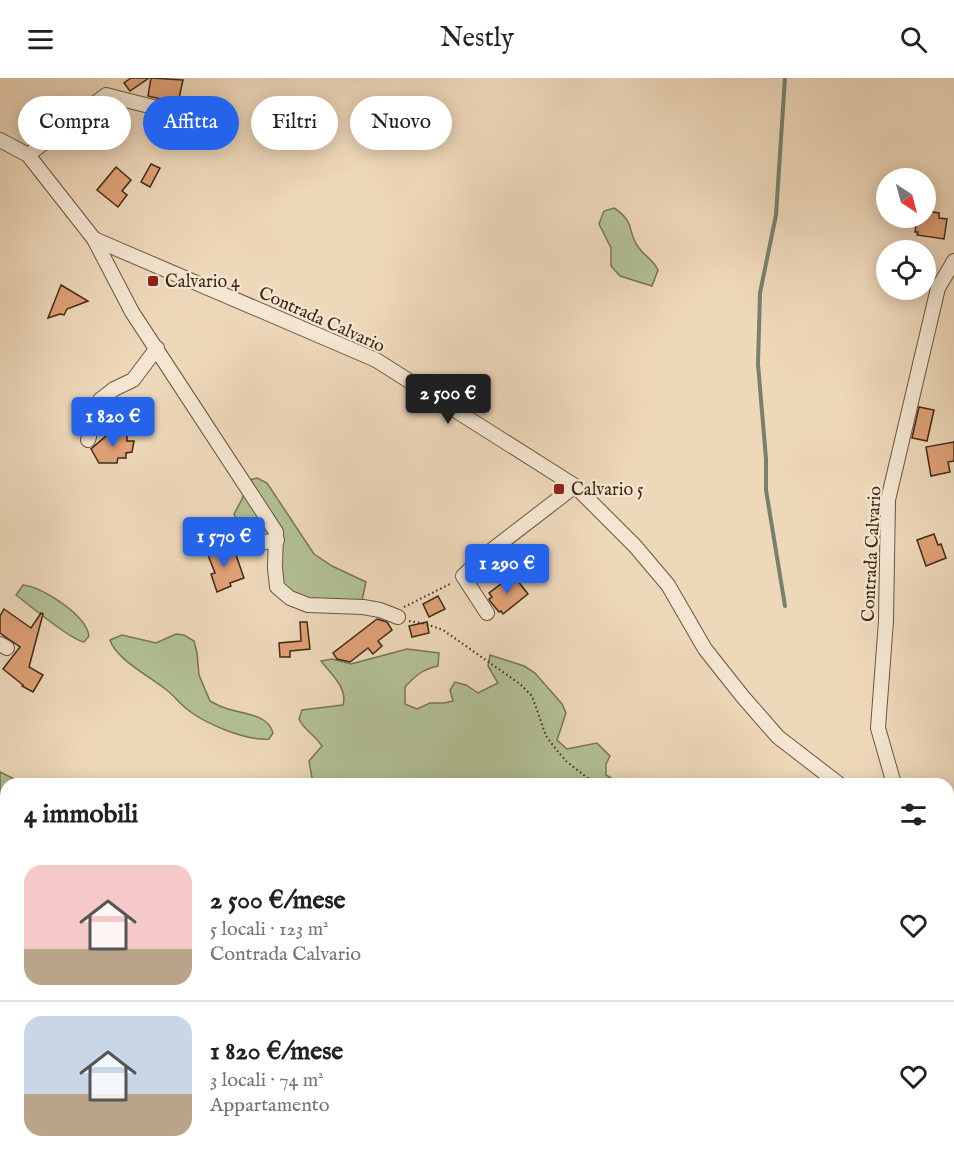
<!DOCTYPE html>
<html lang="it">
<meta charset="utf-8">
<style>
body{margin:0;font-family:"IM FELL English",serif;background:#f2f2f2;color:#222;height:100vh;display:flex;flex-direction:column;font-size:22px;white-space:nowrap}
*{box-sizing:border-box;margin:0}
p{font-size:20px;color:#767676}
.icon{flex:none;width:33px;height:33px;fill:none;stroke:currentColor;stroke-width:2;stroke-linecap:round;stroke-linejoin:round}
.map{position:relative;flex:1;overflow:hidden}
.drawer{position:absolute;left:0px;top:700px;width:954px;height:386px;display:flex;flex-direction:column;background:#fff;border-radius:18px 18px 0 0;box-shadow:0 3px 15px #0003}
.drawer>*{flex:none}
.hud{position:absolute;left:18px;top:18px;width:600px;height:54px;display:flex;gap:12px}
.needle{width:39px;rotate:144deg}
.controls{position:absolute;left:876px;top:90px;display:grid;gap:12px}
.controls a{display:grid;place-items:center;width:60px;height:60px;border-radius:50%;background:#fff;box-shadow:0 3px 15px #0003;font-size:30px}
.price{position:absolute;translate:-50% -51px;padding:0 14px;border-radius:6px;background:#2563eb;color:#fff;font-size:20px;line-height:39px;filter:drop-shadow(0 2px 3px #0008)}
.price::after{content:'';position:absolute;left:50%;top:36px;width:18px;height:14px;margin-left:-9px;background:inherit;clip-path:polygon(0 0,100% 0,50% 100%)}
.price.selected{background:#222;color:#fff}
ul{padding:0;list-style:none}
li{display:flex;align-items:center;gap:18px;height:150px;padding:0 24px}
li+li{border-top:2px solid #e0e0e0}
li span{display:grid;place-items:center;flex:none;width:168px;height:120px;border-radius:18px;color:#555}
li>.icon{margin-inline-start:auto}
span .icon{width:72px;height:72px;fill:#fffc;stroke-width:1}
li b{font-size:26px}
h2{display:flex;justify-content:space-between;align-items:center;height:72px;padding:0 24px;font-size:26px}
.pill{padding:0 21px;border-radius:27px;background:#fff;box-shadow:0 3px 15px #0003;font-size:21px;line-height:54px}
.pill.selected{background:#2563eb;color:#fff}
header{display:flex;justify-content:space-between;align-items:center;height:78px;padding:0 24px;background:#fff;font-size:27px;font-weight:600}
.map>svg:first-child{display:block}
.green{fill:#b2c095;stroke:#787554;stroke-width:1.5}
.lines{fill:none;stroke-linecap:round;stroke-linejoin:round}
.stream{stroke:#76816e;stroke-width:4}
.building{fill:#e0a177;stroke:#3e2a14;stroke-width:1.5}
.minor-casing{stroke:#6a563e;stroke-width:16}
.path{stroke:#3e2a14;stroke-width:2;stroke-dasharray:1.5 3;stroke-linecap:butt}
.minor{stroke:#f4e6d2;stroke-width:14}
.poi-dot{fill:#8f2418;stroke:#f4e6d2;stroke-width:2}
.labels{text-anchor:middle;stroke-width:4.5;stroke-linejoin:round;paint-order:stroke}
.poi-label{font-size:18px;fill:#3e2a14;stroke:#f4e6d2;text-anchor:start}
.street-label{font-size:18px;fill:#3e2a14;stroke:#f4e6d2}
</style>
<header><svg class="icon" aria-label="menu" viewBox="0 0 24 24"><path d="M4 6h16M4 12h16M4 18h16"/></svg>Nestly<svg class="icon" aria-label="search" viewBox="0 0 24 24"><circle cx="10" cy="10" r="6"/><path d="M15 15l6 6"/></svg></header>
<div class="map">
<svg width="954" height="1085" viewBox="0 0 954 1085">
<rect width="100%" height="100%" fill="#eed8ba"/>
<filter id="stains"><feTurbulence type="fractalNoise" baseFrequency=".00333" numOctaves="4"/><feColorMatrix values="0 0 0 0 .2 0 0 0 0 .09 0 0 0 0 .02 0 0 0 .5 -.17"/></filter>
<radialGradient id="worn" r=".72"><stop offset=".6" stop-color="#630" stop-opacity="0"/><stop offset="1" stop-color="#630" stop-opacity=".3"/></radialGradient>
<g class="green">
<path d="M614,130C637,145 626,154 639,170C645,179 652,180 658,192L652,208L620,198L611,188V170L599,146L604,133Z"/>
<polygon points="257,400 267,405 314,476 332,488 366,504 361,527 311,525 281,511 278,457 248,465 234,436 242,421 249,402"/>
<path d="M23,507C43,509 86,537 89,558L84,564C72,563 29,527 16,517Z"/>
<path d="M176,556L184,557L194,563L197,575L199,597L210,623C215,626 221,629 228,631C243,636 268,636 273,655L269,661C246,663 206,646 188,632C179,625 173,616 164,610C149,598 116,581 110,562L122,557L156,565Z"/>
<path d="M407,571L439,575L438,588C423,591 415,598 405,609V626L417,631L430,625H444L453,623L450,612L455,604L466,607L478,615L498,605L488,588L490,577L524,588L535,595L562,626L566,635L557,662L567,671L597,665L610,678L606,686V697L621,706H478L470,703L460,706H313L309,683L322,668C313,654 305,654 299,641L302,632L343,627C348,610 331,596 321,583L332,581L351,586Z"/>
<polygon points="0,694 24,706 6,706 6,756 0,757"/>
<polygon points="0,889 4,924 6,922 6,1037 0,1040"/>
<polygon points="57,1080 113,1080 116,1085 61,1085"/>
<polygon points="330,1080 559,1080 559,1085 331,1085"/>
</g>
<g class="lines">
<polyline class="stream" points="785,528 766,412 766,381 758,286 760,215 776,137 785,0"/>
</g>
<g class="building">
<polygon points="131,0 149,0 130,13 124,5"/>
<polygon points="151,0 183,2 178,25 148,18"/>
<polygon points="151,86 160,90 150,109 141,104"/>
<polygon points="116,89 131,102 122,113 127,117 118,129 97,112"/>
<polygon points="926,133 939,135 939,140 947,141 944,161 917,157 918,154 915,154 917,140 926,140"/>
<polygon points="61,207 88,223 67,231 64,237 60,236 48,240"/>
<polygon points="919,329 934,332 927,363 912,360"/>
<polygon points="113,352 127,354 127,363 134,363 132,374 126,375 126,380 118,380 117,385 99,385 91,371"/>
<polygon points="954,364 954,383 948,384 950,394 931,398 926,369"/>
<polygon points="934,456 938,467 941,466 946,480 926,488 917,462"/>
<polygon points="222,466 226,477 232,474 236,477 244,500 230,505 231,508 217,514 211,496 215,495 206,472"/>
<polygon points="513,497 528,516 503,536 501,533 499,534 490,523 489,521 492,519 489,515"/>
<polygon points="438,518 445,531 429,539 423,526"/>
<polygon points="4,531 31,550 41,535 43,536 29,589 43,597 33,614 22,608 23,607 3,591 20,569 0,555 0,538"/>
<polygon points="377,541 387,544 392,552 378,563 382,568 373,576 368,570 350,584 337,581 333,575"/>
<polygon points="300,544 307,544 310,571 290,573 290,579 280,579 279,565 301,563"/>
<polygon points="427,544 429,555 412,559 409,548"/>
</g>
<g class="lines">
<g class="minor-casing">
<g id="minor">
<polyline points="0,62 28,77 94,161 376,282 575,408 635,468 668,507 705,571 743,619 778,659 839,706"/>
<polyline points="28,77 106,17 161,31"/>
<polyline points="94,161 132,234 276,454 275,490 277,509 290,520 308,527 363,529 380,532 398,539"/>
<polyline points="88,362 100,322 114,311 133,302 157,270"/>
<polyline points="239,469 277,462"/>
<polyline points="487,535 463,498 484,478 575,408"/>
<polyline points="0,566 7,570"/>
<polyline points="894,706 878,650 886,543 888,422 938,210 954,183"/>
<polyline points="0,1052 6,1042"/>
<polyline points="50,1080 54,1085"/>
<polyline points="315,1080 317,1085"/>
<polyline points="937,1080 940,1085"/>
<polyline points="282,1085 293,1080"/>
<polyline points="345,1085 361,1080"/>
</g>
</g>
<g class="path">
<polyline points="404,529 452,505"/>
<polyline points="409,543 426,546 443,552 520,606 532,618 546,658 555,670 566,683 595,706"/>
</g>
<use href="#minor" class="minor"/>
</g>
<g class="poi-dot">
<rect x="147" y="197" width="12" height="12" rx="3"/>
<rect x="553" y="405" width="12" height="12" rx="3"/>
</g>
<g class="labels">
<g class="poi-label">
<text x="165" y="209">Calvario 4</text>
<text x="571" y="417">Calvario 5</text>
</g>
<g class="street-label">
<text transform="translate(322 241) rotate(24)" y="6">Contrada Calvario</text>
<text transform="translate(871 476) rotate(-87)" y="6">Contrada Calvario</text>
</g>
</g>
<rect width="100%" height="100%" filter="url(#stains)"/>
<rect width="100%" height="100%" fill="url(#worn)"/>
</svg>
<div class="controls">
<a><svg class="needle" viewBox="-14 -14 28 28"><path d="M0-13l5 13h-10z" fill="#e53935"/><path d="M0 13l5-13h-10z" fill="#767676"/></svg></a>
<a><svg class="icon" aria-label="locate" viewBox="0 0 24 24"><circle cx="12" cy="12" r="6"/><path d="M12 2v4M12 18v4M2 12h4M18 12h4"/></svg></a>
</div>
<b class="price selected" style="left:448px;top:347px">2 500 €</b>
<b class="price" style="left:113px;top:370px">1 820 €</b>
<b class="price" style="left:224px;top:490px">1 570 €</b>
<b class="price" style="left:507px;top:517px">1 290 €</b>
<div class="hud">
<a class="pill">Compra</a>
<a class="pill selected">Affitta</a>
<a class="pill">Filtri</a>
<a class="pill">Nuovo</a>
</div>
<section class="drawer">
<h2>4 immobili<svg class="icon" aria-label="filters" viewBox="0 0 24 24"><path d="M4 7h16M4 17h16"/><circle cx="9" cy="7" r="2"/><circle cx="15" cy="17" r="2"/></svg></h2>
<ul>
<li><span style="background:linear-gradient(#f6c9c9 70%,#b9a48a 0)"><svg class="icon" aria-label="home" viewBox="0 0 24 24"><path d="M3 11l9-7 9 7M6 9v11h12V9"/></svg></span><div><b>2 500 €/mese</b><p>5 locali · 123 m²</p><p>Contrada Calvario</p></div><svg class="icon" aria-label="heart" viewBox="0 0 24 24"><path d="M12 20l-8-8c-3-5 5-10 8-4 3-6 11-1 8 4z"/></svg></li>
<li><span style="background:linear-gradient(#c9d6e8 65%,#b9a48a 0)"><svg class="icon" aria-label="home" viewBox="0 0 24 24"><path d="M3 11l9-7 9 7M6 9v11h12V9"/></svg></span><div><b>1 820 €/mese</b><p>3 locali · 74 m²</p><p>Appartamento</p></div><svg class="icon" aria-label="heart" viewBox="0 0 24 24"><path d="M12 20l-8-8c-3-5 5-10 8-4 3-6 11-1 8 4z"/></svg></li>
</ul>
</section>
</div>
